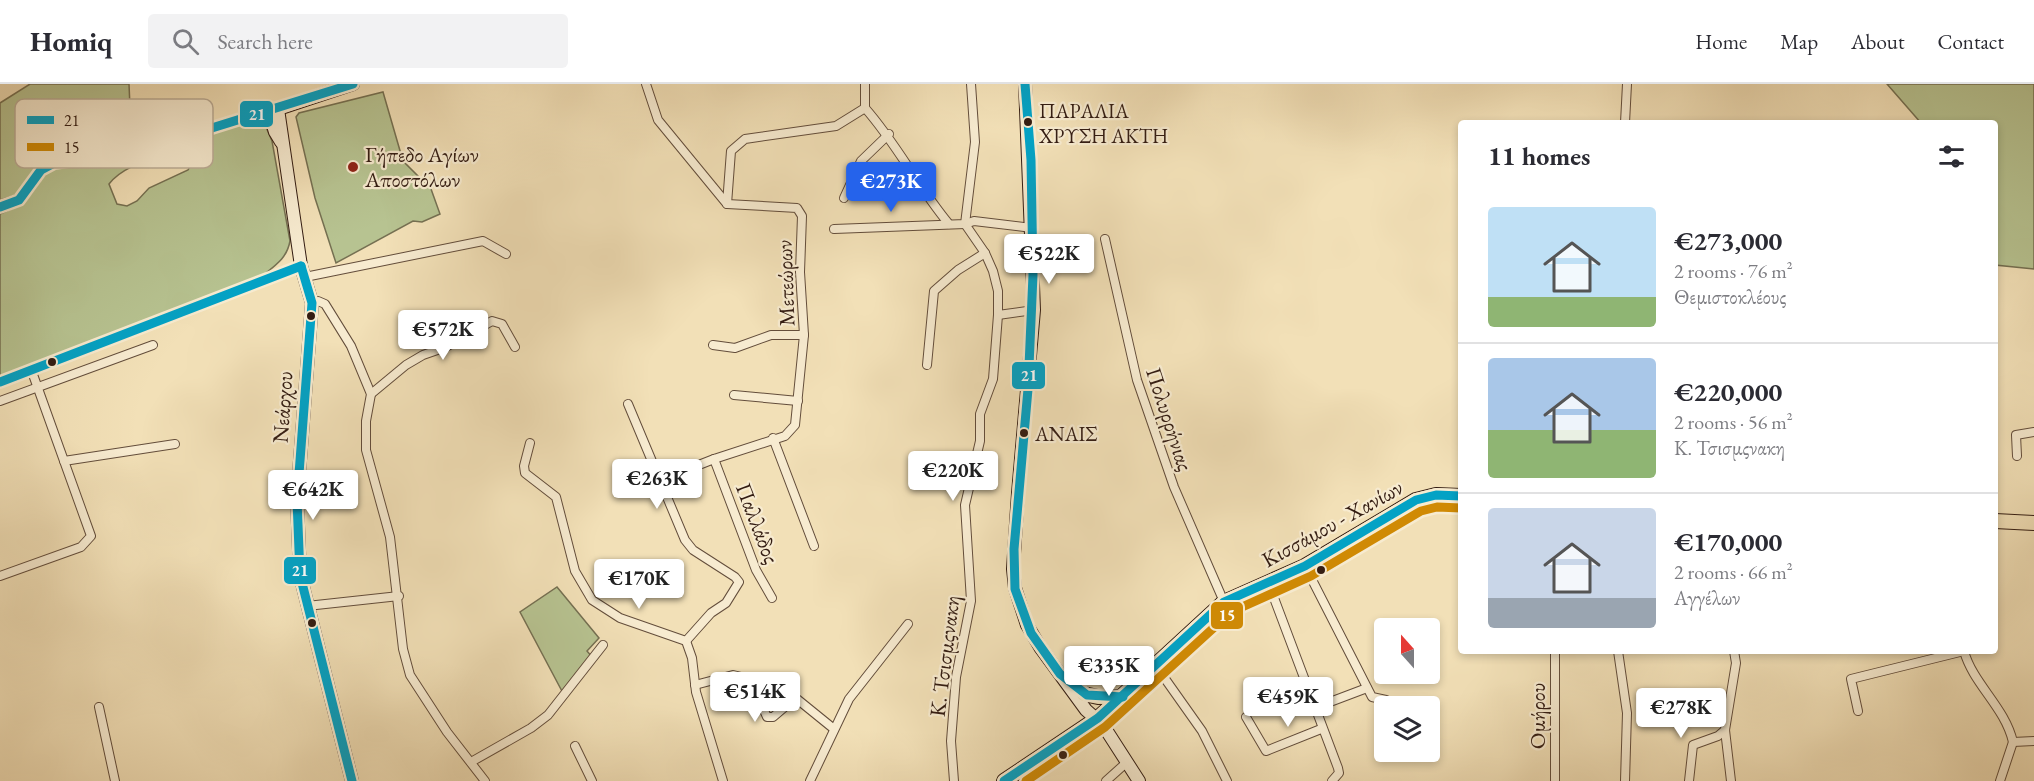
<!DOCTYPE html>
<meta charset="utf-8">
<style>
body{margin:0;font-family:"EB Garamond",serif;background:#f2f2f3;color:#2b2b33;height:100vh;display:flex;flex-direction:column;font-size:22px;white-space:nowrap}
*{box-sizing:border-box;margin:0}
p{font-size:20px;color:#7c7c81}
.icon{flex:none;width:33px;height:33px;fill:none;stroke:currentColor;stroke-width:2;stroke-linecap:round;stroke-linejoin:round}
.map{position:relative;flex:1;overflow:hidden}
.side{position:absolute;left:1458px;top:36px;width:540px;height:534px;display:flex;flex-direction:column;background:#fff;border-radius:6px;box-shadow:0 3px 9px #0003}
.side>*{flex:none}
.needle{width:39px;rotate:339deg}
.fabs{position:absolute;left:1374px;top:534px;display:grid;gap:12px}
.fabs a{display:grid;place-items:center;width:66px;height:66px;border-radius:6px;background:#fff;box-shadow:0 3px 9px #0003;font-size:30px}
.price{position:absolute;translate:-50% -51px;padding:0 14px;border-radius:6px;background:#fff;color:#222;font-size:20px;line-height:39px;filter:drop-shadow(0 2px 3px #0008)}
.price::after{content:'';position:absolute;left:50%;top:36px;width:18px;height:14px;margin-left:-9px;background:inherit;clip-path:polygon(0 0,100% 0,50% 100%)}
.price.current{background:#2563eb;color:#fff}
ul{padding:0;list-style:none}
li{display:flex;align-items:center;gap:18px;height:150px;padding:0 30px}
li+li{border-top:2px solid #e1e1e2}
li span{display:grid;place-items:center;flex:none;width:168px;height:120px;border-radius:6px;color:#555}
li>.icon{margin-inline-start:auto}
span .icon{width:72px;height:72px;fill:#fffc;stroke-width:1}
li b{font-size:26px}
h2{display:flex;justify-content:space-between;align-items:center;height:72px;padding:0 30px;font-size:26px}
header{display:flex;align-items:center;gap:36px;box-sizing:border-box;height:84px;padding:0 30px;background:#fff;border-bottom:2px solid #e1e1e2}
header strong{font-size:28px}
nav{display:flex;gap:33px;margin-inline-start:auto;font-size:21px}
.search{width:420px;height:54px;background:#f2f2f3;display:flex;align-items:center;gap:15px;box-sizing:border-box;padding:0 21px;border-radius:6px;color:#7c7c81;font-size:22px}
.map>svg:first-child{display:block}
.green{fill:#b7c391;stroke:#757052;stroke-width:1.5}
.lines{fill:none;stroke-linecap:round;stroke-linejoin:round}
.street-casing{stroke:#634d3b;stroke-width:10}
.secondary-casing{stroke:#331c12;stroke-width:14}
.primary-casing{stroke:#331c12;stroke-width:16}
.street{stroke:#f7ebd0;stroke-width:8}
.secondary{stroke:#f7ebd0;stroke-width:12}
.primary{stroke:#f2e0b7;stroke-width:14}
.bus-1-casing{stroke:#f7ebd0;stroke-width:14}
.bus-2-casing{stroke:#f7ebd0;stroke-width:14}
.bus-1{stroke:#03a2c5;stroke-width:9}
.bus-2{stroke:#d08a04;stroke-width:9}
.bus-dot{fill:#331c12;stroke:#f7ebd0;stroke-width:2}
.poi-dot{fill:#8f2418;stroke:#f7ebd0;stroke-width:2}
.labels{text-anchor:middle;stroke-width:4.5;stroke-linejoin:round;paint-order:stroke}
.bus-label{font-size:20px;fill:#331c12;stroke:#f7ebd0;text-anchor:start}
.poi-label{font-size:22px;fill:#331c12;stroke:#f7ebd0;text-anchor:start}
.street-label{font-size:22px;fill:#331c12;stroke:#f7ebd0}
.key{fill:#f7ebd0;stroke:#bcad97;stroke-width:1.5}
.key-label{font-size:16px;fill:#331c12}
.line-badge{stroke:#f7ebd0;stroke-width:2}
.badge-label{font-size:16px;text-anchor:middle;font-weight:bold;fill:#fff}
</style>
<header>
<strong>Homiq</strong>
<div class="search"><svg class="icon" aria-label="search" viewBox="0 0 24 24"><circle cx="10" cy="10" r="6"/><path d="M15 15l6 6"/></svg>Search here</div>
<nav><a>Home</a><a>Map</a><a>About</a><a>Contact</a></nav>
</header>
<div class="map">
<svg width="2034" height="697" viewBox="0 0 2034 697">
<rect width="100%" height="100%" fill="#f2e0b7"/>
<filter id="stains"><feTurbulence type="fractalNoise" baseFrequency=".00333" numOctaves="4"/><feColorMatrix values="0 0 0 0 .2 0 0 0 0 .09 0 0 0 0 .02 0 0 0 .5 -.17"/></filter>
<radialGradient id="worn" r=".72"><stop offset=".6" stop-color="#630" stop-opacity="0"/><stop offset="1" stop-color="#630" stop-opacity=".3"/></radialGradient>
<g class="green">
<polygon points="30,0 129,0 131,47 108,65 42,76 16,111 0,116 0,19"/>
<polygon points="1887,0 2034,0 2034,185 1995,181 1995,39 1921,39"/>
<polygon points="383,8 403,77 431,105 440,130 422,138 413,137 336,179 315,114 296,33 299,29"/>
<path d="M253,36L266,43L272,57L290,157C287,174 276,181 262,192L0,293V130L22,120L45,89L57,83L97,81L170,61L171,69C149,77 124,81 109,100L117,120L127,122L137,117L149,104L188,86L197,70L195,53Z"/>
<polygon points="557,503 599,554 587,567 593,574 564,611 520,528"/>
</g>
<g class="lines">
<g class="street-casing">
<g id="street">
<polyline points="646,0 658,36 727,120 797,124 802,132 800,188 804,251 795,341 785,352 714,375 658,397"/>
<path d="M865,0V24C897,60 918,103 949,140"/>
<polyline points="1625,39 1627,0"/>
<polyline points="844,114 861,77 889,50"/>
<polyline points="727,120 731,67 745,55 836,42 865,24"/>
<path d="M0,123C9,120 18,117 25,110C36,99 38,86 54,79L155,61L269,28"/>
<polyline points="965,140 975,58 971,0"/>
<polyline points="834,145 965,140 974,137 1032,144"/>
<polyline points="1105,155 1137,296 1174,403 1224,518"/>
<polyline points="305,193 483,157 506,170"/>
<polyline points="312,219 318,217 325,220 351,262 371,310 366,337 366,366 390,453 403,565 410,591 447,648 485,697"/>
<polyline points="998,231 1034,226"/>
<polyline points="713,261 735,264 771,251 804,251"/>
<polyline points="927,281 934,207 958,186 985,169"/>
<polyline points="0,298 301,182"/>
<polyline points="371,310 406,281 423,271 446,263 492,237 502,240 515,263"/>
<polyline points="734,311 798,317"/>
<polyline points="0,317 153,261"/>
<polyline points="628,320 685,456 693,466 735,493 739,498 726,519 711,529 686,557"/>
<polyline points="773,354 814,462"/>
<polyline points="530,359 524,382 525,389 556,413 575,487 592,516 620,534 686,557 692,574 696,608 723,697"/>
<polyline points="2017,372 2016,351 2034,348"/>
<polyline points="714,375 756,486 772,514"/>
<polyline points="64,377 175,360"/>
<polyline points="1305,482 1372,613 1386,616"/>
<polyline points="0,492 81,463 91,452 31,285"/>
<polyline points="1268,498 1338,684 1339,689 1332,697"/>
<polyline points="307,522 399,512"/>
<polyline points="1618,567 1627,629 1625,697"/>
<path d="M1964,567C1973,600 2005,623 2013,658"/>
<polyline points="1156,582 1202,647 1227,697"/>
<polyline points="695,601 733,591 770,600 774,603 763,624 767,633 773,633 793,616 797,615 834,645"/>
<polyline points="99,623 115,697"/>
<polyline points="1314,624 1367,604"/>
<polyline points="1858,627 1851,595 1964,567"/>
<polyline points="1246,633 1266,667 1321,645"/>
<polyline points="2013,658 2034,657"/>
<polyline points="575,662 592,697"/>
<polyline points="471,678 531,644 548,631 603,561"/>
<polyline points="810,697 849,615 908,540"/>
<polyline points="954,697 951,657 956,593 971,517 965,421 980,357 980,330 993,295 998,231 998,207 993,187 985,169 965,140"/>
<polyline points="1106,697 1126,679"/>
<polyline points="1555,697 1555,567"/>
<polyline points="1689,697 1693,661 1718,652 1725,646"/>
<polyline points="1731,697 1725,646 1736,579 1734,567"/>
<polyline points="2000,697 2013,658"/>
</g>
</g>
<g class="secondary-casing">
<g id="secondary">
<polyline points="1025,0 1034,226 1018,409 1013,485 1015,504 1027,541 1040,563 1086,626 1103,641 1139,697"/>
<polyline points="278,25 301,182 312,219 297,416 300,491 352,697"/>
<polyline points="281,58 275,48 269,28 353,0"/>
</g>
</g>
<g class="primary-casing">
<g id="primary">
<polyline points="1995,437 2034,439"/>
<polyline points="1084,610 1098,613 1123,613"/>
<polyline points="1004,697 1098,634 1224,518 1305,482 1416,416 1436,411 1461,412"/>
</g>
</g>
<use href="#street" class="street"/>
<use href="#secondary" class="secondary"/>
<use href="#primary" class="primary"/>
<g class="bus-1-casing">
<g id="bus-1">
<polyline points="1025,0 1031,76 1033,191 1028,305 1014,465 1015,505 1031,549 1060,590 1087,611 1123,613"/>
<polyline points="0,123 19,116 41,86 54,79 110,71 186,52 353,0"/>
<polyline points="301,182 312,219 297,416 300,491 352,697"/>
<polyline points="0,298 301,182"/>
<polyline points="1004,697 1098,634 1224,518 1305,482 1416,416 1436,411 1461,412"/>
</g>
</g>
<g class="bus-2-casing">
<polyline id="bus-2" points="1026,697 1105,643 1231,528 1311,492 1421,427 1437,423 1461,424"/>
</g>
<use href="#bus-1" class="bus-1"/>
<use href="#bus-2" class="bus-2"/>
</g>
<g class="bus-dot">
<circle cx="1028" cy="38" r="5"/>
<circle cx="311" cy="232" r="5"/>
<circle cx="52" cy="278" r="5"/>
<circle cx="1024" cy="349" r="5"/>
<circle cx="1321" cy="486" r="5"/>
<circle cx="312" cy="539" r="5"/>
<circle cx="1063" cy="671" r="5"/>
</g>
<circle class="poi-dot" cx="353" cy="83" r="6"/>
<g class="labels">
<g class="bus-label">
<text x="1039" y="34">ΠΑΡΑΛΙΑ<tspan x="1039" dy="25">ΧΡΥΣΗ ΑΚΤΗ</tspan></text>
<text x="1035" y="357">ΑΝΑΙΣ</text>
</g>
<g class="poi-label">
<text x="365" y="78">Γήπεδο Αγίων<tspan x="365" dy="25">Αποστόλων</tspan></text>
</g>
<g class="street-label">
<text transform="translate(785 199) rotate(-92)" y="8">Μετεώρων</text>
<text transform="translate(282 323) rotate(-86)" y="8">Νεάρχου</text>
<text transform="translate(1170 335) rotate(72)" y="8">Πολυρρήνιας</text>
<text transform="translate(758 439) rotate(69)" y="8">Παλλάδος</text>
<text transform="translate(1332 439) rotate(-29)" y="8">Κισσάμου - Χανίων</text>
<text transform="translate(944 572) rotate(-83)" y="8">Κ. Τσισμςνακη</text>
<text transform="translate(1537 632) rotate(-90)" y="8">Ομήρου</text>
</g>
</g>
<rect x="15" y="15" width="198" height="69" rx="9" class="key"/>
<rect x="27" y="32" width="27" height="8" fill="#03a2c5"/>
<rect x="27" y="59" width="27" height="8" fill="#d08a04"/>
<g class="key-label">
<text x="64" y="42">21</text>
<text x="64" y="69">15</text>
</g>
<g class="line-badge">
<rect x="239" y="16" width="35" height="28" rx="6" fill="#03a2c5"/>
<rect x="1011" y="277" width="35" height="29" rx="6" fill="#03a2c5"/>
<rect x="283" y="472" width="34" height="29" rx="6" fill="#03a2c5"/>
<rect x="1210" y="517" width="34" height="29" rx="6" fill="#d08a04"/>
</g>
<g class="badge-label">
<text x="257" y="36">21</text>
<text x="1029" y="297">21</text>
<text x="300" y="492">21</text>
<text x="1227" y="537">15</text>
</g>
<rect width="100%" height="100%" filter="url(#stains)"/>
<rect width="100%" height="100%" fill="url(#worn)"/>
</svg>
<div class="fabs">
<a><svg class="needle" viewBox="-14 -14 28 28"><path d="M0-13l5 13h-10z" fill="#e53935"/><path d="M0 13l5-13h-10z" fill="#7c7c81"/></svg></a>
<a><svg class="icon" aria-label="layers" viewBox="0 0 24 24"><path d="M12 4l9 5-9 5-9-5zM3 14l9 5 9-5"/></svg></a>
</div>
<b class="price current" style="left:891px;top:129px">€273K</b>
<b class="price" style="left:1049px;top:201px">€522K</b>
<b class="price" style="left:443px;top:277px">€572K</b>
<b class="price" style="left:953px;top:418px">€220K</b>
<b class="price" style="left:657px;top:426px">€263K</b>
<b class="price" style="left:313px;top:437px">€642K</b>
<b class="price" style="left:639px;top:526px">€170K</b>
<b class="price" style="left:1109px;top:613px">€335K</b>
<b class="price" style="left:755px;top:639px">€514K</b>
<b class="price" style="left:1288px;top:644px">€459K</b>
<b class="price" style="left:1681px;top:655px">€278K</b>
<section class="side">
<h2>11 homes<svg class="icon" aria-label="filters" viewBox="0 0 24 24"><path d="M4 7h16M4 17h16"/><circle cx="9" cy="7" r="2"/><circle cx="15" cy="17" r="2"/></svg></h2>
<ul>
<li><span style="background:linear-gradient(#bfe0f5 75%,#8fb573 0)"><svg class="icon" aria-label="home" viewBox="0 0 24 24"><path d="M3 11l9-7 9 7M6 9v11h12V9"/></svg></span><div><b>€273,000</b><p>2 rooms · 76 m²</p><p>Θεμιστοκλέους</p></div></li>
<li><span style="background:linear-gradient(#a9c7e8 60%,#8fb573 0)"><svg class="icon" aria-label="home" viewBox="0 0 24 24"><path d="M3 11l9-7 9 7M6 9v11h12V9"/></svg></span><div><b>€220,000</b><p>2 rooms · 56 m²</p><p>Κ. Τσισμςνακη</p></div></li>
<li><span style="background:linear-gradient(#c9d6e8 75%,#9aa5b1 0)"><svg class="icon" aria-label="home" viewBox="0 0 24 24"><path d="M3 11l9-7 9 7M6 9v11h12V9"/></svg></span><div><b>€170,000</b><p>2 rooms · 66 m²</p><p>Αγγέλων</p></div></li>
</ul>
</section>
</div>
